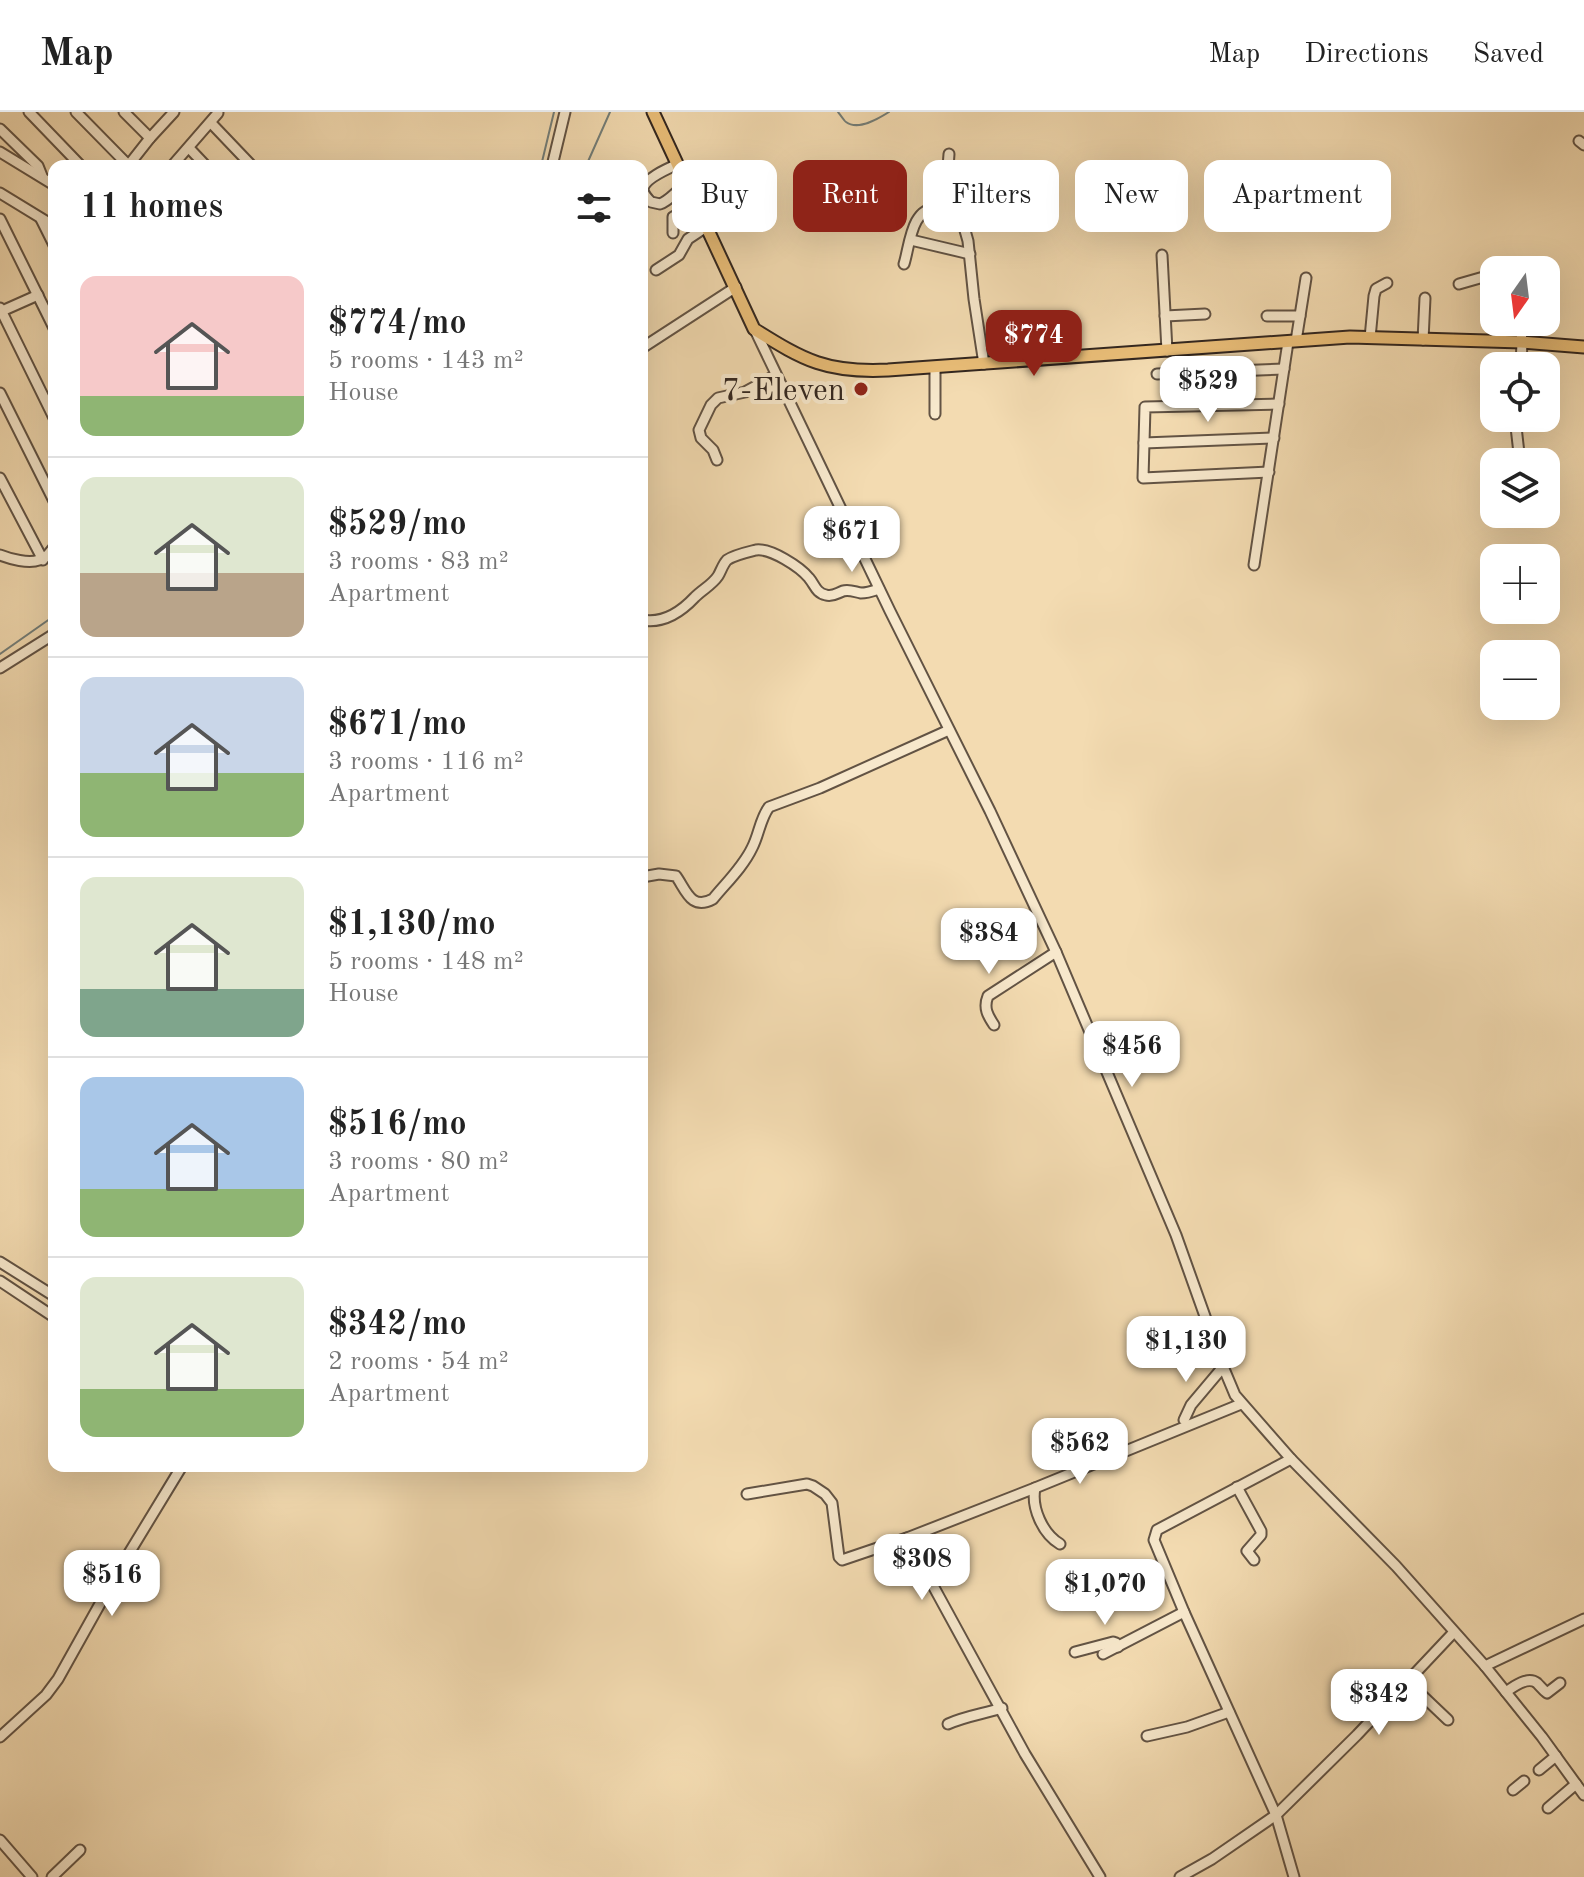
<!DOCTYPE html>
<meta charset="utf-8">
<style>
body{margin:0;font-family:"Old Standard TT",serif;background:#f2f2f2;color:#222;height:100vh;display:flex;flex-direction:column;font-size:30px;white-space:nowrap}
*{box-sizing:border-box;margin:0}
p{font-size:26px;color:#767676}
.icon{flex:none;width:44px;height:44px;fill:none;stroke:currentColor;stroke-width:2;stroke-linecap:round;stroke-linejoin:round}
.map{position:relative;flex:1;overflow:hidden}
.panel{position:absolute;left:48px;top:48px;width:600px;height:1312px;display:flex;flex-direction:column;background:#fff;border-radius:16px;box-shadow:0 8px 32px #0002}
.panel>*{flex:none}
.guide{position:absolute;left:672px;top:48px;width:760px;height:72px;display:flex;gap:16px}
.needle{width:52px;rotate:194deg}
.controls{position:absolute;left:1480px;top:144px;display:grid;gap:16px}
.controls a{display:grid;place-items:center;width:80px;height:80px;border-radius:16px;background:#fff;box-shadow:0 8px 32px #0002;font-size:40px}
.price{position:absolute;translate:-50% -68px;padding:0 18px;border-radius:16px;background:#fff;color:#222;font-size:26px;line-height:52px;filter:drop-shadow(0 2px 4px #0008)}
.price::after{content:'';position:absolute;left:50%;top:48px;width:24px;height:18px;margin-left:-12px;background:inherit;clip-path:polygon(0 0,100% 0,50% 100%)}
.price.on{background:#8f2418;color:#fff}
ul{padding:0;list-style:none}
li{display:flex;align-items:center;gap:24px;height:200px;padding:0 32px}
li+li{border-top:2px solid #e0e0e0}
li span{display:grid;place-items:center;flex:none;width:224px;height:160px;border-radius:16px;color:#555}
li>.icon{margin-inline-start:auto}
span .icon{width:96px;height:96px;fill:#fffc;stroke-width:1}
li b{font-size:34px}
h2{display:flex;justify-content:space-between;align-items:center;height:96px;padding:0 32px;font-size:34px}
.pill{padding:0 28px;border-radius:16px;background:#fff;box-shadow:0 8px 32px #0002;font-size:28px;line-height:72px}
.pill.on{background:#8f2418;color:#fff}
header{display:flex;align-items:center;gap:48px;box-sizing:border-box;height:112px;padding:0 40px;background:#fff;border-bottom:2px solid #e0e0e0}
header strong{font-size:38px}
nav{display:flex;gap:44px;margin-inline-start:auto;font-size:28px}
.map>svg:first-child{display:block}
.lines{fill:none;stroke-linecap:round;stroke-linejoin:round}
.stream{stroke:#737e79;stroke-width:2}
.minor-casing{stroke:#625344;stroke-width:13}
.major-casing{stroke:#32261f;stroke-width:15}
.minor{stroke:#f7e8cc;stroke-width:9}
.major{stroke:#eabe78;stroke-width:11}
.poi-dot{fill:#8f2418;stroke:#f7e8cc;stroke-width:3}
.labels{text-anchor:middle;stroke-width:8;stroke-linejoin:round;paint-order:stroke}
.poi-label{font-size:32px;fill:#32261f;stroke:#f7e8cc;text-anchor:end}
</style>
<header>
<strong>Map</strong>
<nav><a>Map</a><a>Directions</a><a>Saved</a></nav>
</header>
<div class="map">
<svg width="1584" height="1765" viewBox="0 0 1584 1765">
<rect width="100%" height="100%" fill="#f3dbb1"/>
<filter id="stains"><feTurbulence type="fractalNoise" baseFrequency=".0025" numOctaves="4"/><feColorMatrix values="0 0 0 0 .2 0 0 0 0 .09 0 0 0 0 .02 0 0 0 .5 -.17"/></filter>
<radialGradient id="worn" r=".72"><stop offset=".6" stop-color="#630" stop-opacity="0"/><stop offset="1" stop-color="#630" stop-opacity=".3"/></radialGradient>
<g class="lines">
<g class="stream">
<path d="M838,0C839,1 845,10 846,10C858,19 878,7 889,0"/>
<polyline points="541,54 554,0"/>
<polyline points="586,54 610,0"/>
<polyline points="0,542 54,504"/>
</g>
<g class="minor-casing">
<g id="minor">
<polyline points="29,0 81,54"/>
<polyline points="76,0 129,54"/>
<polyline points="124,0 150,26"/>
<polyline points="211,11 252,54"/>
<polyline points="0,17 38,54 42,64"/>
<polyline points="1579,29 1584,33"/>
<polyline points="189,36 206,54"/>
<polyline points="0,40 54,73"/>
<polyline points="949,42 947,69 950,82 962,108 968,129 974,187 984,252"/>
<path d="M678,52C669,56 643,67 643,78C643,81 648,87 651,90L660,92C671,88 676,78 687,73"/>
<polyline points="128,54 150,26 174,0"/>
<polyline points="172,54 218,1"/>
<polyline points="552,54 565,0"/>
<polyline points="0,81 54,114"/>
<polyline points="0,107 54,216"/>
<polyline points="41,107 54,133"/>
<polyline points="673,121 673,105 696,92"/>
<polyline points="911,128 970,142"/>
<polyline points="1162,143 1167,239"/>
<path d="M904,152C910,133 911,94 939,96C945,96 952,99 959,100"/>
<polyline points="656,158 679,143 688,127 706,115"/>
<polyline points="1459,172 1494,162"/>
<polyline points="0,196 54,306"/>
<polyline points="2,199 38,183"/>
<polyline points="1165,204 1205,202"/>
<polyline points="1267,204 1300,204"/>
<polyline points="1520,210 1522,230 1521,254"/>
<polyline points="755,218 890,499 990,699 1056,840 1176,1123 1222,1252 1235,1283 1291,1347 1396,1454 1485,1554 1542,1625 1584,1683"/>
<polyline points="1370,226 1374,184 1376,177 1387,171"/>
<polyline points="1423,228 1425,186"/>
<polyline points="1296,229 1306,166"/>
<polyline points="642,236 736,175"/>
<polyline points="935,255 935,302"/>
<polyline points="1157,262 1284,257"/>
<polyline points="0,281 54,389"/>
<polyline points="1515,306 1520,350"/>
<polyline points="1144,331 1274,326"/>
<polyline points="717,348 713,338 701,326 699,318 711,293 718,286 745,280 776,263"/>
<polyline points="1269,360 1143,366 1145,295 1279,292"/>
<polyline points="0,366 43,448"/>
<polyline points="1528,405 1528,402"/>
<path d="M0,443C10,447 29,452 39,448C46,447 50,440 54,435"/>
<polyline points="1254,453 1288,230"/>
<path d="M642,508C664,512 681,500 695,485C703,477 712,473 718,464C721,459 723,452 727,448C734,443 748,440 756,438C771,436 800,455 809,466C815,473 816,481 826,483C833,485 837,481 843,479C849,477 855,480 861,481C868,481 873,479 879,477"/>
<polyline points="0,556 54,522"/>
<path d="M642,765L659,762L676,764C686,778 691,799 713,787C726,771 743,755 752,736C759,723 760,707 769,695L820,676L949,618"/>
<path d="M994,913C988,904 983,896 988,884L1056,840"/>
<polyline points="0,1150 54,1184"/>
<polyline points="0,1169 54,1205"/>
<polyline points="1184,1308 1191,1293 1223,1255"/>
<polyline points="1291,1347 1157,1418 1154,1428 1184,1500 1276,1703 1294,1765"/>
<polyline points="1237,1375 1261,1419 1261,1423 1247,1439 1254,1448"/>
<path d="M1035,1376C1031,1396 1043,1422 1060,1432"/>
<polyline points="747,1382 807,1372 813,1374 825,1382 832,1391 839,1445 842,1448 907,1426 1025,1642 1100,1765"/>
<polyline points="907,1426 1035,1376 1241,1292"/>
<polyline points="1075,1540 1113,1530 1116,1531 1118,1535"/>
<polyline points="1103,1542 1184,1500"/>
<polyline points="1485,1554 1584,1507"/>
<polyline points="1408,1570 1448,1608"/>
<path d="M1506,1580C1514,1574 1528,1564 1537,1571C1540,1574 1543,1578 1547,1581L1560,1571"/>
<path d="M948,1612C966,1604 983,1602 1002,1596"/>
<polyline points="1147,1624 1187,1615 1229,1600"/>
<polyline points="0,1625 46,1583 58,1567 120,1456 182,1354"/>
<polyline points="1539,1658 1556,1644"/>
<polyline points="1513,1678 1524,1669"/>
<polyline points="1548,1696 1576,1672"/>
<polyline points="0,1728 32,1765"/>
<polyline points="52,1765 80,1738"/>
<polyline points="1180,1765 1212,1747 1276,1703 1357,1623 1454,1520"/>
</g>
</g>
<g class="major-casing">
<path id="major" d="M653,0L754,217C805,249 827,261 888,258L1350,225L1522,230L1584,235"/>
</g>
<use href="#minor" class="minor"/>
<use href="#major" class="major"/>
</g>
<circle class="poi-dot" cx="861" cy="277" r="8"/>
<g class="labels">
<g class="poi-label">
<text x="845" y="288">7-Eleven</text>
</g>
</g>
<rect width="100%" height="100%" filter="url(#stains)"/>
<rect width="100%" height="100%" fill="url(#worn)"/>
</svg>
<div class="controls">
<a><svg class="needle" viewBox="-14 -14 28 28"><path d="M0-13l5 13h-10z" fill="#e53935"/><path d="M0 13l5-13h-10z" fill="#767676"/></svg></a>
<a><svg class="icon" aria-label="locate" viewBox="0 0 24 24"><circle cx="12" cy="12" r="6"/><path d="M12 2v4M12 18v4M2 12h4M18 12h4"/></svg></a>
<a><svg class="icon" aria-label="layers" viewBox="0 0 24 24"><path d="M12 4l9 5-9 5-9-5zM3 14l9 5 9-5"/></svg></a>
<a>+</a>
<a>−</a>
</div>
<b class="price on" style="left:1034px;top:266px">$774</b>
<b class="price" style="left:1208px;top:312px">$529</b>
<b class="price" style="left:852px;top:462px">$671</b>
<b class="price" style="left:989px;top:864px">$384</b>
<b class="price" style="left:1132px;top:977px">$456</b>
<b class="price" style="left:1186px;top:1272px">$1,130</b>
<b class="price" style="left:1080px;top:1374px">$562</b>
<b class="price" style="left:922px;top:1490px">$308</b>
<b class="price" style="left:112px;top:1506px">$516</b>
<b class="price" style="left:1105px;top:1515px">$1,070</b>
<b class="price" style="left:1379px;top:1625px">$342</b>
<div class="guide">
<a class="pill">Buy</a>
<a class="pill on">Rent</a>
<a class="pill">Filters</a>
<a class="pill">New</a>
<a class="pill">Apartment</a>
</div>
<section class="panel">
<h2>11 homes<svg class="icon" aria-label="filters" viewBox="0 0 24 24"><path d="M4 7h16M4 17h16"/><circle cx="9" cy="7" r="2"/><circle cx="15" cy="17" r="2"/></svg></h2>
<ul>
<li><span style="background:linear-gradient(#f6c9c9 75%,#8fb573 0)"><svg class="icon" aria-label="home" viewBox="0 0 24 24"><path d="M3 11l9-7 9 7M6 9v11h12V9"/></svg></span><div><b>$774/mo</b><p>5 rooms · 143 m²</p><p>House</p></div></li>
<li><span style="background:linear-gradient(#dfe7d0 60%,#b9a48a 0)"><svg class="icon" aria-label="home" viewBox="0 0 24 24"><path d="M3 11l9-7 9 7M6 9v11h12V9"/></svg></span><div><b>$529/mo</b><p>3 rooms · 83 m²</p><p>Apartment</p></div></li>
<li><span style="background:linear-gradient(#c9d6e8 60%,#8fb573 0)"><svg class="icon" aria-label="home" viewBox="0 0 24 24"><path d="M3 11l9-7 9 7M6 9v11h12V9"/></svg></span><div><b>$671/mo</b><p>3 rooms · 116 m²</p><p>Apartment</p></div></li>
<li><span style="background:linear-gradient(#dfe7d0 70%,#7fa58c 0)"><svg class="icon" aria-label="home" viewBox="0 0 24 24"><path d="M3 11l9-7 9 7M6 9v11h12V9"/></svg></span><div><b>$1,130/mo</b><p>5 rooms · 148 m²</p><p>House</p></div></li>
<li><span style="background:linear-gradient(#a9c7e8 70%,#8fb573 0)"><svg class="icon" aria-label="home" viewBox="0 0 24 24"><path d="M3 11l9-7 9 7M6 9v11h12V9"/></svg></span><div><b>$516/mo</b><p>3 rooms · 80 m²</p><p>Apartment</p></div></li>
<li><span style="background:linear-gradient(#dfe7d0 70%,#8fb573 0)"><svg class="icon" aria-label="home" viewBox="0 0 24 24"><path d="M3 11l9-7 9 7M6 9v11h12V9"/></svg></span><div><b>$342/mo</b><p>2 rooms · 54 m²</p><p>Apartment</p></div></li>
</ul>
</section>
</div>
